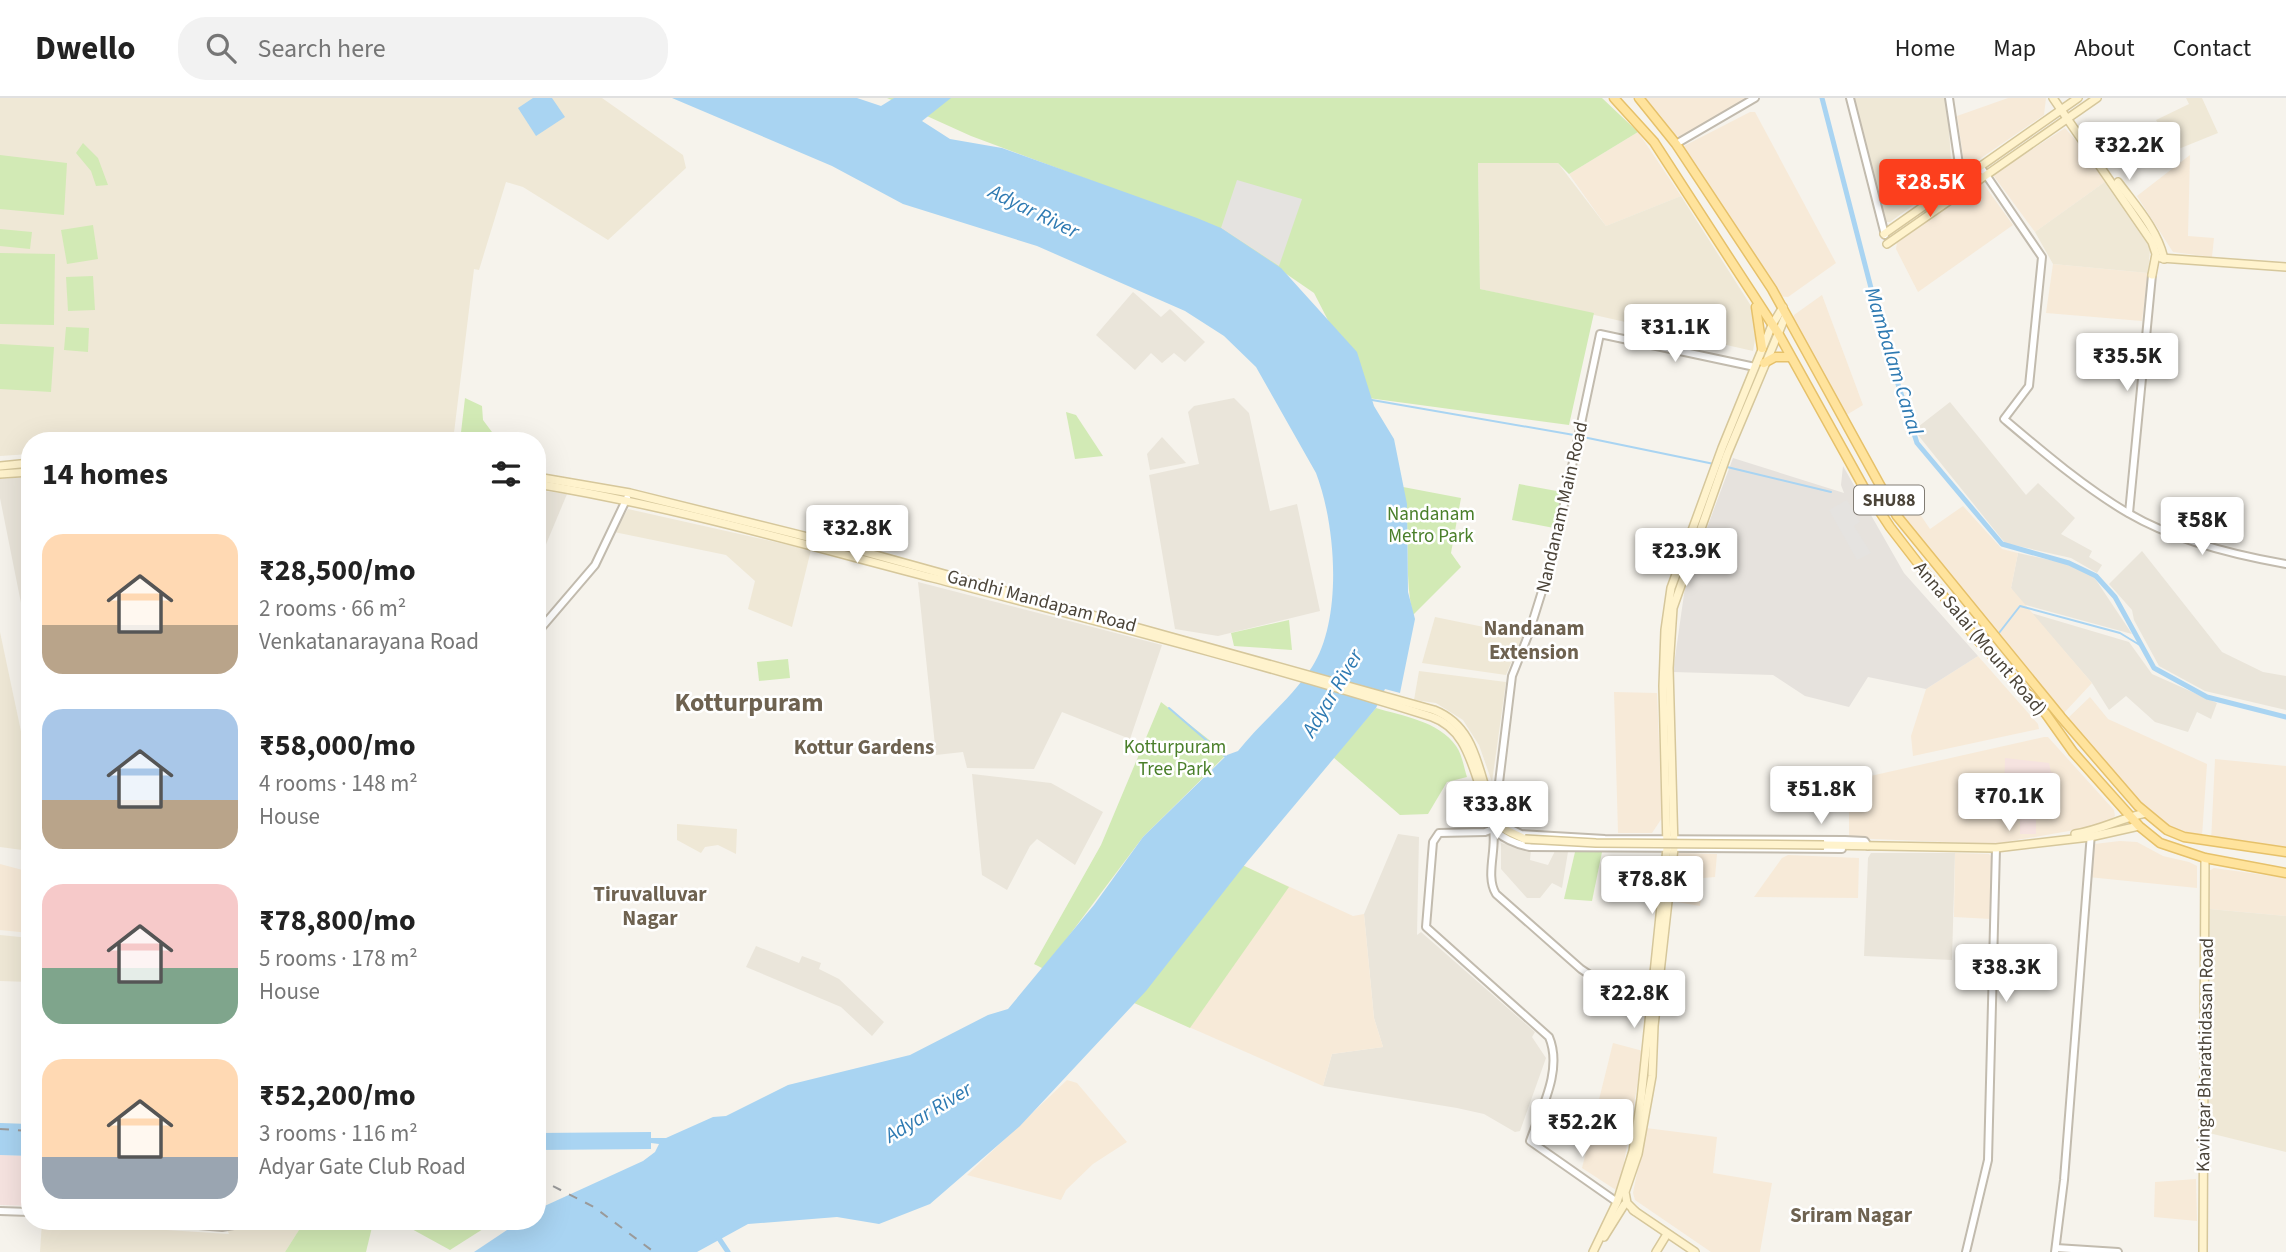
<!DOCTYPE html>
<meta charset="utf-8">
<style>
body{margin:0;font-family:"Source Sans 3",sans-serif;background:#f2f2f2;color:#222;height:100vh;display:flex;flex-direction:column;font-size:26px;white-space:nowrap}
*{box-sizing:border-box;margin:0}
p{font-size:23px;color:#767676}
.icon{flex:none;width:38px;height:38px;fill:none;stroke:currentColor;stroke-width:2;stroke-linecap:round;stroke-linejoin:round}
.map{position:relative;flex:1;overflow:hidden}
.drawer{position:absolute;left:21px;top:334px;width:525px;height:798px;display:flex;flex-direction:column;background:#fff;border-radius:28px;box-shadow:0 7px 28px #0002}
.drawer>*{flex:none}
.price{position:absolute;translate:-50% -60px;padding:0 16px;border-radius:7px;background:#fff;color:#222;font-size:23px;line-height:46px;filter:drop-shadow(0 2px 4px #0008)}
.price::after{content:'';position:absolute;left:50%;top:42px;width:21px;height:16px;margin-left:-10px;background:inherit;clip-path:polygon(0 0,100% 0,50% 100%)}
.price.current{background:#fc3f1d;color:#fff}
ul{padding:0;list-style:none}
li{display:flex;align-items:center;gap:21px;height:175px;padding:0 21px}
li span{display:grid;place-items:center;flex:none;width:196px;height:140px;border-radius:21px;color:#555}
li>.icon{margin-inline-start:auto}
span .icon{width:84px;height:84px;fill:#fffc;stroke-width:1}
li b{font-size:30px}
h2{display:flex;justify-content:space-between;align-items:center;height:84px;padding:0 21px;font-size:30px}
header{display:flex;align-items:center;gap:42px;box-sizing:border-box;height:98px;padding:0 35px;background:#fff;border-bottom:2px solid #e0e0e0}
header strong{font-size:33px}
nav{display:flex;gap:38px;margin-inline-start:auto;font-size:24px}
.search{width:490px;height:63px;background:#f2f2f2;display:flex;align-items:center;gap:18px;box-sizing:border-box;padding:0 24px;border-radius:28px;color:#767676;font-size:26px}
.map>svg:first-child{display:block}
.residential{fill:#eae5da}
.commercial{fill:#f7ead8}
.industrial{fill:#e6e2dd}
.education{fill:#efe8d6}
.medical{fill:#f6e3e0}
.green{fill:#d2eab5}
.parking{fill:#e5e3e0}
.water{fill:#a9d4f2}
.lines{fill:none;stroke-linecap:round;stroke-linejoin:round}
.stream{stroke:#a9d4f2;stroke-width:2}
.canal{stroke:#a9d4f2;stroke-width:5}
.tertiary-casing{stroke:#c2bbae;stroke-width:10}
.secondary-casing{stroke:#d6c79b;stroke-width:10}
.primary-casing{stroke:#e6c16a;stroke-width:11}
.tertiary{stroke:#fff;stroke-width:6}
.secondary{stroke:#fff3cd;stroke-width:7}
.primary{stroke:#ffe39c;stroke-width:8}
.rail{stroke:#9a9a9a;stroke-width:2;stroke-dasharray:9 9;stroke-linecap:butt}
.secondary-bridge-casing{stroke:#d6c79b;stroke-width:10;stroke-linecap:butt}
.secondary-bridge{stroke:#fff3cd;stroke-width:7}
.labels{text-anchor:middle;stroke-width:5;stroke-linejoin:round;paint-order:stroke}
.shield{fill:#fff;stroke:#817c74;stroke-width:2}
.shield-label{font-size:18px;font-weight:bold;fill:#4b4439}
.street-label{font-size:19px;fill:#4b4439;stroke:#fff}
.park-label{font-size:19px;fill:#4a7f2a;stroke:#fff}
.water-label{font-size:21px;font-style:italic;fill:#2e7ab2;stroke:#fff}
.neighbourhood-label{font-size:21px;font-weight:bold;fill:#6e6250;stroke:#fff}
.district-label{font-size:26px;font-weight:bold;fill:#6e6250;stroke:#fff}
</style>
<header>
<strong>Dwello</strong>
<div class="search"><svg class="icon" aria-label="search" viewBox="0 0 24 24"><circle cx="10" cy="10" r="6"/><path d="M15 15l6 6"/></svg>Search here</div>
<nav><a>Home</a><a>Map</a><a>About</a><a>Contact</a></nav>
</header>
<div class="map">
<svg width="2286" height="1154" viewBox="0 0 2286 1154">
<rect width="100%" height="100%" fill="#f6f3ec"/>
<g class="residential">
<polygon points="1133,194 1161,219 1170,211 1205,244 1185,264 1174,255 1162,265 1151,255 1135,272 1096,237"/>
<polygon points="1234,300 1249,315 1270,413 1297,406 1320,513 1218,538 1175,531 1149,377 1199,366 1188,314 1194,308"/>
<polygon points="1950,304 2026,397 2038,385 2075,420 2061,436 2092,453 2089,459 2102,467 2097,475 2071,460 2005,445 1914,332"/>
<polygon points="1162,339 1186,365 1150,372 1147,356"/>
<polygon points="30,379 30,550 0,400 0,381"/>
<polygon points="537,392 567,396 537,468"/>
<polygon points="2142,453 2222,554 2263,574 2286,578 2286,612 2205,593 2159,568 2134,522 2132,512 2109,486"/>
<polygon points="2018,455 2068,466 2094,479 2132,536 2022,506 2011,490"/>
<polygon points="918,484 1162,547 1130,641 1062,614 1034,671 967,670 963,654 936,657"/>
<polygon points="2031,515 2129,544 2152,576 2217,605 2211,621 2197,614 2188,634 2155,624 2126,598 2109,612 2092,585"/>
<polygon points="972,676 1051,685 1103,714 1075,767 1037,741 1030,748 1007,792 982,777"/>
<polygon points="1398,736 1419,739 1417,837 1421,834 1535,934 1532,939 1546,960 1520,1033 1515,1034 1484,1016 1457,1010 1323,988 1332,956 1383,949 1374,920 1364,816"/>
<polygon points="1501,745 1531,751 1530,762 1548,767 1555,753 1568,754 1562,790 1552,785 1540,800 1527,800 1501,771"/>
<polygon points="1871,755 1955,755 1952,862 1864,858 1868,760"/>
<polygon points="756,848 799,865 802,858 821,865 819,871 839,881 884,924 872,938 841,909 746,869"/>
</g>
<g class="commercial">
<polygon points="1642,0 1748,0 1750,4 1682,40 1673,37 1661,18"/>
<polygon points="2008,0 2046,0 2044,17 1965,71 1957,18"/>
<polygon points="1750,14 1755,14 1836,165 1788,199 1778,198 1684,55 1684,48"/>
<polygon points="2065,30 2109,81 2035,134 1993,77"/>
<polygon points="1638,34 1681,98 1606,128 1569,76"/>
<polygon points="2190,57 2188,138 2214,140 2212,159 2173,154 2137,98"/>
<polygon points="1982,84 2013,127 1918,194 1896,151 1897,145"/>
<polygon points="2053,166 2148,175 2142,223 2046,215"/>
<polygon points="1822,197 1863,307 1843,319 1792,222 1794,217"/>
<polygon points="1901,388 1930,431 1963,408 2002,451 2018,455 2011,490 2092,585 2063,616 1887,399"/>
<polygon points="1978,558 2038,626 2039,631 1913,658 1911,638 1926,591"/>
<polygon points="1614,594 1657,595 1662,720 1652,735 1618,735"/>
<polygon points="2090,599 2108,621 2207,666 2202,738 2198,741 2169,732 2142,709 2067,621"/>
<polygon points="2044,639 2048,639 2114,712 2115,718 2103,727 1994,746 1849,740 1849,703 1858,685 1866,679"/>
<polygon points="2215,661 2286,668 2286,756 2211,744"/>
<polygon points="2120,743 2137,744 2163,758 2189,764 2197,768 2197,790 2088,779 2087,750 2094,746"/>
<polygon points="1678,755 1717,756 1715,779 1703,780 1700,808 1671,803 1675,757"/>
<polygon points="1955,755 1989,756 1992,759 1991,821 1954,819"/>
<polygon points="1788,757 1859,760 1858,800 1754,799 1782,760"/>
<polygon points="0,766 30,774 30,835 0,832"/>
<polygon points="1240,766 1353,818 1364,816 1374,920 1383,949 1332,956 1323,988 1132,904"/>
<polygon points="2214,770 2286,780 2286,818 2209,811 2209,773"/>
<polygon points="1613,945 1643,953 1619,1094 1582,1070"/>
<polygon points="1067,982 1077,985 1127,1044 1093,1066 1066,1092 1061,1102 967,1077"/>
<polygon points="1646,1030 1717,1039 1713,1075 1772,1085 1760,1154 1711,1154 1635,1102 1633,1095"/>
<polygon points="2196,1081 2197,1123 2154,1119 2155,1084"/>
</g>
<polygon class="industrial" points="1733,360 1844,395 1841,387 1843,368 1904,475 1978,558 1926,591 1868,579 1849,609 1805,598 1773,577 1673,574 1685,489"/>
<g class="education">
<polygon points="0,0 602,0 683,57 686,70 608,142 523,89 506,84 479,172 474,171 453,343 30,343 30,356 0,358"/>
<polygon points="1847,0 1947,0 1952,79 1890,124 1883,124"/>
<polygon points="2186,0 2202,0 2218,35 2176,52 2156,22 2189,6"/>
<polygon points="1478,65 1558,65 1606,128 1681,98 1753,211 1757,230 1753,253 1480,191"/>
<polygon points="2109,81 2151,142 2148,175 2053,166 2035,134"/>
<polygon points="628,411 811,452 792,529 748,511 755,483 726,457 614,434"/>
<polygon points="1435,519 1523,537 1506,577 1422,565"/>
<polygon points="0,534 30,676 30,753 0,749"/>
<polygon points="1419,573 1506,584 1492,684 1479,647 1463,622 1436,605 1414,602"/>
<polygon points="677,726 737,731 736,756 718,747 705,749 701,755 677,742"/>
<polygon points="2209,811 2286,818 2286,1054 2205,1034"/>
<polygon points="0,837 30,840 30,884 0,883"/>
<polygon points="42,1124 229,1136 227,1131 254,1125 256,1128 263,1124 304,1124 285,1154 40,1154"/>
</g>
<g class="medical">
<polygon points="2005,660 2049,665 2051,674 2055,675 2055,690 2050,692 2050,698 2004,695"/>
<polygon points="2020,704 2036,706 2036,736 2020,736"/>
<polygon points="0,1057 30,1058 30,1108 0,1107"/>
</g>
<g class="green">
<polygon points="887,0 1602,0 1638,34 1569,76 1558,65 1478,65 1480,191 1594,215 1569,327 1368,300 1314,195 1221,131 971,38"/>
<polygon points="83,45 98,60 108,87 96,88 91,73 76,55"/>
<polygon points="0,57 67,65 64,117 0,111"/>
<polygon points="93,127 98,161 67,166 61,132"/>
<polygon points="0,131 32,134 30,151 0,148"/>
<polygon points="0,155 55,156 54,227 0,226"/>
<polygon points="93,178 95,212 68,213 66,179"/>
<polygon points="66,229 89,230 88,254 64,252"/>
<polygon points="0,246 54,249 51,294 0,291"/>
<polygon points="465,300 482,308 483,322 492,334 513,339 517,343 460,343"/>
<polygon points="1066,314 1076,317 1103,358 1075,361"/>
<polygon points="1519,386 1562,394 1554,430 1512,422"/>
<path d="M1403,389L1461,400L1451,455L1461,469L1413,517C1403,475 1412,432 1403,389Z"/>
<polygon points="1289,522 1292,552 1234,548 1231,535"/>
<polygon points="788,561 790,580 759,583 757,564"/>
<polygon points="1161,604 1227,656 1143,739 1044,871 1034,866 1101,747"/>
<path d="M1376,610C1402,618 1439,623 1456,648C1462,656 1464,670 1467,679L1447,684L1428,716L1400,717L1333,659Z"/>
<polygon points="1575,754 1602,754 1592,803 1564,801"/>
<polygon points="1240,766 1289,789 1190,930 1132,904"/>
<polygon points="304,1124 373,1125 366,1154 285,1154"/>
<polygon points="399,1124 494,1124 450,1152"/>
</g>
<g class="parking">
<polygon points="1237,82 1302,101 1279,168 1221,130"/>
<polygon points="1847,402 1860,424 1854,428 1871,455 1857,462 1829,412"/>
</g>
<g class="water">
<polygon points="533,0 552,0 565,19 536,38 518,10"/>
<path d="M672,0H857L881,8L894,0H951L922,23L950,41L1002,50L1197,120L1221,130L1281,170L1357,254L1374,308L1394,341L1407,406L1408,494L1415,521L1400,595L1385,591L1376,610L1247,764L1146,893L1020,1028L930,1106L879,1126L837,1119L748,1126L697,1154H474L519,1124H537L538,1111L643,1063L655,1054L659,1046L651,1045V1051L537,1052V1035L651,1034V1040H666L713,1019L726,1018L788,987L910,957L988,917L1008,911L1094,807L1143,739L1227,657L1238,653C1261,624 1291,601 1312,569C1343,521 1336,427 1316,375L1256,269L1224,238L1185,213L1037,148L903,106L832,68Z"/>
<polygon points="0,1025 30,1026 30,1058 0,1057"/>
</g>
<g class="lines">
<g class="stream">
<polyline points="1372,302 1574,337"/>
<polyline points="1583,339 1714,366"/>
<polyline points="1727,369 1831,394"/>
<polyline points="1999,535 2020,508 2120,535 2143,549"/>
<polyline points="1169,610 1227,660"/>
</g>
<g class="canal">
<polyline points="1822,0 1887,252 1917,345 2002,446 2069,465 2096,478 2115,499 2154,570 2207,599 2286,619"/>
<polyline points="716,1136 728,1154"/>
</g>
<g class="tertiary-casing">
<g id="tertiary">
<polyline points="1850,0 1885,137"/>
<polyline points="1949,0 1963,93"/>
<polyline points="1676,46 1755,0"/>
<path d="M1980,68L2042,159L2029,288L2004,321C2043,354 2084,389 2128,415C2174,442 2234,457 2286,466"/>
<polyline points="2129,415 2152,177"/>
<polyline points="537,542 542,529 595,467 627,400"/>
<polyline points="1490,700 1511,731 1521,736 1605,741 1845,742 1865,743 1868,748"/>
<polyline points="1492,701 1498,693 1512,578 1529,535 1553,458 1600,236 1755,269"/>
<path d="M1484,702C1481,730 1506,744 1530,749L1842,751"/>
<path d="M1617,1104L1530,1043C1541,1011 1563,972 1549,939L1426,829L1433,744L1439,735L1485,734L1493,731C1497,751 1485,778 1496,796L1581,871L1602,885L1646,896"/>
<polyline points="0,1113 30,1114"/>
<polyline points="164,1124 222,1129 251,1124"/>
<polyline points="2056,1150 2118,1154"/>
<polyline points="1966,1154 1988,1062 1996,750"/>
<polyline points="2055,1154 2064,1082 2091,735"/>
</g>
</g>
<g class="secondary-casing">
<g id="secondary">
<polyline points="2053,0 2152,144 2156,156 2152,177"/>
<path d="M2118,84C2135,107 2158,132 2164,161"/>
<polyline points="1884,136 2078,0"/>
<polyline points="1887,146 2097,0"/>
<polyline points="2161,160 2286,169"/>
<polyline points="0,368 30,365"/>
<polyline points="0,376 30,374"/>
<path d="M537,379L630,395L836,446L1434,612C1482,631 1477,684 1498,724L1506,732L1525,741"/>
<path d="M537,386C671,408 802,446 933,480C1100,524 1267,567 1432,619C1463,630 1470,660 1480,689"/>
<path d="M2075,736C2101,732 2121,720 2146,715"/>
<polyline points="1824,747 1996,750 2090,739 2139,728"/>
<polyline points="1633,1112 1695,1154"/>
<polyline points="1635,1113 1627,1105 1625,1094 1638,1056 1652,978 1654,928 1674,750 1669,570 1673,510 1727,357 1786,217"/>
<polyline points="1604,1139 1624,1107"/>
<polyline points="1593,1154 1617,1104 1633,1053 1641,1001 1667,750 1663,588 1665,532 1671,490 1722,350 1772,227 1783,209"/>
<polyline points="1656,1154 1667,1136"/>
<polyline points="2203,1154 2205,760"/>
</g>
</g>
<g class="primary-casing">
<g id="primary">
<polyline points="1614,0 1654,44 1733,166 1778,235 1863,388 1890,429 1975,539 2046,616 2073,654 2139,728 2160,745 2205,760 2286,775"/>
<polyline points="1639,0 1676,46 1772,191 1897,418 2061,619 2138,708 2167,732 2184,739 2286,754"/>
<polyline points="1756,209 1762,250"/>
<polyline points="1764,265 1775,259 1790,259"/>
</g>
</g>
<use href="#tertiary" class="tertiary"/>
<use href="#secondary" class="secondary"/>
<use href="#primary" class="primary"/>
<g class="rail">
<polyline points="0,1031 30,1033"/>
<polyline points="537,1080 594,1109 654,1154"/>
</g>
<g class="secondary-bridge-casing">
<polyline id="secondary-bridge" points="1525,741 1596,745 1824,747"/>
</g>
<use href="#secondary-bridge" class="secondary-bridge"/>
</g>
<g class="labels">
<rect class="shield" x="1854" y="387.5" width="70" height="29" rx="5"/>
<g class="shield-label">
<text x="1889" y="408">SHU88</text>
</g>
<g class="street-label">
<text transform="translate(1561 409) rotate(-77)" y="7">Nandanam Main Road</text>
<text transform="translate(1042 502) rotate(15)" y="7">Gandhi Mandapam Road</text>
<text transform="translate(1981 540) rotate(50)" y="7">Anna Salai (Mount Road)</text>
<text transform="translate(2204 957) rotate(-89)" y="7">Kavingar Bharathidasan Road</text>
</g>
<g class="park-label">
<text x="1431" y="422">Nandanam<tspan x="1431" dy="22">Metro Park</tspan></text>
<text x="1175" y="655">Kotturpuram<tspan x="1175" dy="22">Tree Park</tspan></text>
</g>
<g class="water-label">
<text transform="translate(1034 113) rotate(26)" y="7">Adyar River</text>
<text transform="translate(1894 263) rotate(73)" y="7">Mambalam Canal</text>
<text transform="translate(1332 595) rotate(-59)" y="7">Adyar River</text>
<text transform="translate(928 1014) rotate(-31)" y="7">Adyar River</text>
</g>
<g class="neighbourhood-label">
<text x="1534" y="537">Nandanam<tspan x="1534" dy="24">Extension</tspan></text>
<text x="864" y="656">Kottur Gardens</text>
<text x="650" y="803">Tiruvalluvar<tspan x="650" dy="24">Nagar</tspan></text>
<text x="1851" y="1124">Sriram Nagar</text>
</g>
<g class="district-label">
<text x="749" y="613">Kotturpuram</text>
</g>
</g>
</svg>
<b class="price" style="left:2129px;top:84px">₹32.2K</b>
<b class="price current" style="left:1930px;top:121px">₹28.5K</b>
<b class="price" style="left:1675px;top:266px">₹31.1K</b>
<b class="price" style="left:2127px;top:295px">₹35.5K</b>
<b class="price" style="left:2202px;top:459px">₹58K</b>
<b class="price" style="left:857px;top:467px">₹32.8K</b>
<b class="price" style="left:1686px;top:490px">₹23.9K</b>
<b class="price" style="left:1821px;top:728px">₹51.8K</b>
<b class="price" style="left:2009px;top:735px">₹70.1K</b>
<b class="price" style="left:1497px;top:743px">₹33.8K</b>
<b class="price" style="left:1652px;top:818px">₹78.8K</b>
<b class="price" style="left:2006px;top:906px">₹38.3K</b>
<b class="price" style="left:1634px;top:932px">₹22.8K</b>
<b class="price" style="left:1582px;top:1061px">₹52.2K</b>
<section class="drawer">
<h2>14 homes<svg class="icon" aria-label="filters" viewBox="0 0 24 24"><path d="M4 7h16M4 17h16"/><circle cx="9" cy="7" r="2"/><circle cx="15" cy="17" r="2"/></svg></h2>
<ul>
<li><span style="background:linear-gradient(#ffd9b3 65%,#b9a48a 0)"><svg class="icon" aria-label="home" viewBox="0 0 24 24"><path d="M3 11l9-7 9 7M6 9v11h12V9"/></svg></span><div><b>₹28,500/mo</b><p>2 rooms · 66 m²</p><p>Venkatanarayana Road</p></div></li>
<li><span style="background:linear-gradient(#a9c7e8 65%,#b9a48a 0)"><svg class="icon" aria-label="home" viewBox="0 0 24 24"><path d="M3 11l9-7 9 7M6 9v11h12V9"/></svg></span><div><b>₹58,000/mo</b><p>4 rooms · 148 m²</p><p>House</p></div></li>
<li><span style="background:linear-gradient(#f6c9c9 60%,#7fa58c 0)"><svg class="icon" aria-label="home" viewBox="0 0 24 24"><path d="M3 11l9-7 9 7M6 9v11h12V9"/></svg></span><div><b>₹78,800/mo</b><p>5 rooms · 178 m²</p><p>House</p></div></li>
<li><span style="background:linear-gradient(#ffd9b3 70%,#9aa5b1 0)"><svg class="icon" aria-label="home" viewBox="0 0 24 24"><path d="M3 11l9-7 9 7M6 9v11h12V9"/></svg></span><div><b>₹52,200/mo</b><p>3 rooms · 116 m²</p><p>Adyar Gate Club Road</p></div></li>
</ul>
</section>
</div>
